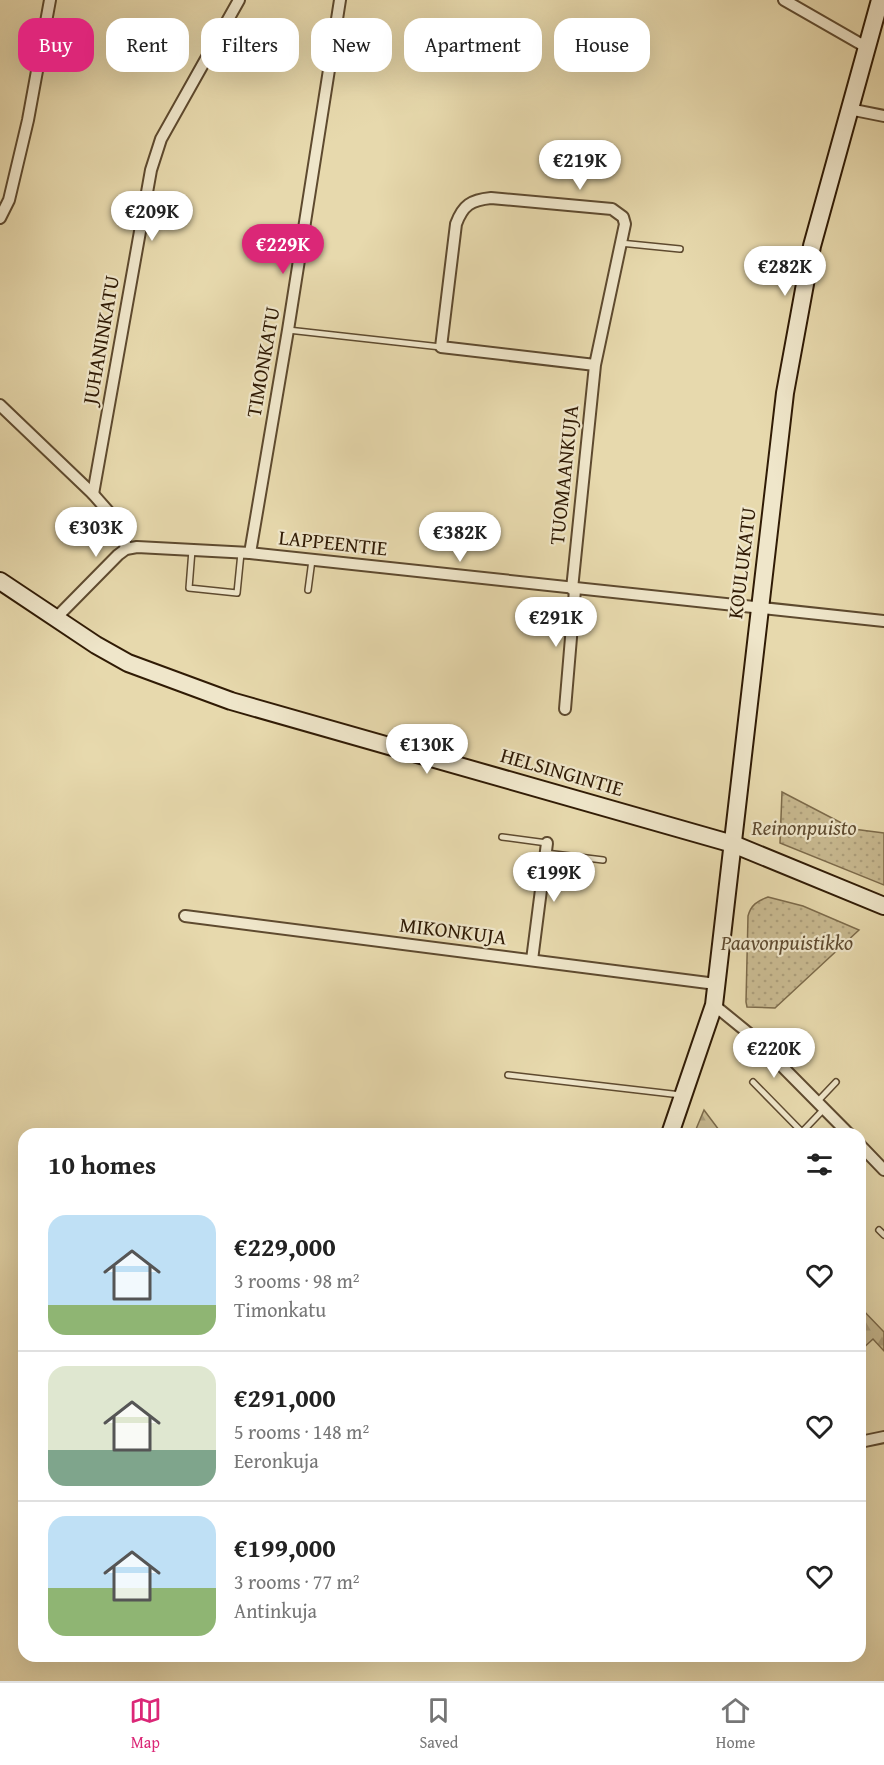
<!DOCTYPE html>
<meta charset="utf-8">
<style>
body{margin:0;font-family:"Gentium Book Plus",serif;background:#f6f6f6;color:#222;height:100vh;display:flex;flex-direction:column;font-size:22px;white-space:nowrap}
*{box-sizing:border-box;margin:0}
p{font-size:20px;color:#767676}
.icon{flex:none;width:33px;height:33px;fill:none;stroke:currentColor;stroke-width:2;stroke-linecap:round;stroke-linejoin:round}
.map{position:relative;flex:1;overflow:hidden}
.panel{position:absolute;left:18px;top:1128px;width:848px;height:534px;display:flex;flex-direction:column;background:#fff;border-radius:18px;box-shadow:0 6px 24px #0002}
.panel>*{flex:none}
.guide{position:absolute;left:18px;top:18px;width:849px;height:54px;display:flex;gap:12px}
.price{position:absolute;translate:-50% -51px;padding:0 14px;border-radius:21px;background:#fff;color:#222;font-size:20px;line-height:39px;filter:drop-shadow(0 2px 3px #0008)}
.price::after{content:'';position:absolute;left:50%;top:36px;width:18px;height:14px;margin-left:-9px;background:inherit;clip-path:polygon(0 0,100% 0,50% 100%)}
.price.active{background:#db2777;color:#fff}
ul{padding:0;list-style:none}
li{display:flex;align-items:center;gap:18px;height:150px;padding:0 30px}
li+li{border-top:2px solid #e0e0e0}
li span{display:grid;place-items:center;flex:none;width:168px;height:120px;border-radius:18px;color:#555}
li>.icon{margin-inline-start:auto}
span .icon{width:72px;height:72px;fill:#fffc;stroke-width:1}
li b{font-size:26px}
h2{display:flex;justify-content:space-between;align-items:center;height:72px;padding:0 30px;font-size:26px}
.pill{padding:0 21px;border-radius:18px;background:#fff;box-shadow:0 6px 24px #0002;font-size:21px;line-height:54px}
.pill.active{background:#db2777;color:#fff}
.menu{display:flex;justify-content:space-around;align-items:center;height:84px;border-top:2px solid #e0e0e0;background:#fff;font-size:16px;color:#767676}
.menu a{display:grid;justify-items:center;gap:3px}
.menu .active{color:#db2777}
.map>svg:first-child{display:block}
.forest{fill:url(#forest-firs);stroke:#7c6a4a;stroke-width:1.5}
.park{fill:url(#park-dots);stroke:#7c6a4a;stroke-width:1.5}
.lines{fill:none;stroke-linecap:round;stroke-linejoin:round}
.lane-casing{stroke:#5e4a2f;stroke-width:8}
.street-casing{stroke:#5e4a2f;stroke-width:14}
.secondary-casing{stroke:#301b05;stroke-width:20}
.lane{stroke:#efe6ca;stroke-width:5}
.street{stroke:#efe6ca;stroke-width:10}
.secondary{stroke:#efe6ca;stroke-width:16}
.labels{text-anchor:middle;stroke-width:4.5;stroke-linejoin:round;paint-order:stroke}
.street-label{font-size:21px;fill:#301b05;stroke:#efe6ca}
.park-label{font-size:21px;font-style:italic;fill:#5e4a2f;stroke:#efe6ca}
</style>
<div class="map">
<svg width="884" height="1681" viewBox="0 0 884 1681">
<defs>
<pattern id="forest-firs" width="22" height="20" patternUnits="userSpaceOnUse" patternTransform="scale(1.5)"><rect width="22" height="20" fill="#c8b990"/><path d="M5 1l3.5 6h-7zM16 11l3.5 6h-7z" fill="#ac9e7b"/></pattern>
<pattern id="park-dots" width="8" height="8" patternUnits="userSpaceOnUse" patternTransform="scale(1.5)"><rect width="8" height="8" fill="#c8b990"/><path d="M2 2h.1M6 6h.1" fill="none" stroke="#ac9e7b" stroke-width="1.8" stroke-linecap="round"/></pattern>
</defs>
<rect width="100%" height="100%" fill="#e7d9ad"/>
<filter id="stains"><feTurbulence type="fractalNoise" baseFrequency=".00333" numOctaves="4"/><feColorMatrix values="0 0 0 0 .2 0 0 0 0 .09 0 0 0 0 .02 0 0 0 .5 -.17"/></filter>
<radialGradient id="worn" r=".72"><stop offset=".6" stop-color="#630" stop-opacity="0"/><stop offset="1" stop-color="#630" stop-opacity=".3"/></radialGradient>
<g class="forest">
<polygon points="704,1110 722,1134 694,1134"/>
<polygon points="860,1307 884,1332 884,1351 873,1339 860,1351"/>
</g>
<g class="park">
<polygon points="782,792 853,829 884,833 884,885 780,843"/>
<path d="M768,897L803,906L859,930L775,1008L747,1007L746,1002L748,916C751,905 757,901 768,897Z"/>
</g>
<g class="lines">
<g class="lane-casing">
<g id="lane">
<polyline points="620,243 680,249"/>
<polyline points="288,330 441,347"/>
<polyline points="192,550 189,588 237,593 241,553"/>
<polyline points="308,590 312,560"/>
<polyline points="502,837 547,843"/>
<polyline points="546,853 603,860"/>
<polyline points="508,1075 681,1095"/>
<polyline points="753,1082 802,1132 824,1109"/>
<polyline points="817,1102 836,1082"/>
<polyline points="879,1230 884,1235"/>
</g>
</g>
<g class="street-casing">
<g id="street">
<polyline points="784,0 866,47"/>
<polyline points="849,109 884,116"/>
<polyline points="0,218 9,200 28,120 50,0"/>
<polyline points="0,405 93,494 122,527 126,549"/>
<polyline points="93,494 151,170 161,139 239,0"/>
<polyline points="250,553 288,330 340,0"/>
<path d="M572,589L595,365L625,224L623,217L612,209L491,198C471,200 463,205 456,224L441,347L595,365"/>
<polyline points="55,619 118,555 126,549 137,547 250,553 884,621"/>
<polyline points="565,709 575,590"/>
<polyline points="185,916 716,984"/>
<polyline points="532,960 547,843"/>
<polyline points="714,1005 752,1036 849,1134"/>
<polyline points="860,1145 884,1170"/>
<polyline points="860,1442 884,1437"/>
</g>
</g>
<g class="secondary-casing">
<g id="secondary">
<polyline points="0,581 96,645 128,663 231,701 733,844 884,906"/>
<polyline points="670,1134 714,1005 785,393 812,246 880,0"/>
</g>
</g>
<use href="#lane" class="lane"/>
<use href="#street" class="street"/>
<use href="#secondary" class="secondary"/>
</g>
<g class="labels">
<g class="street-label">
<text transform="translate(101 340) rotate(-80)" y="7">JUHANINKATU</text>
<text transform="translate(263 362) rotate(-80)" y="7">TIMONKATU</text>
<text transform="translate(564 475) rotate(-84)" y="7">TUOMAANKUJA</text>
<text transform="translate(333 543) rotate(6)" y="7">LAPPEENTIE</text>
<text transform="translate(742 563) rotate(-83)" y="7">KOULUKATU</text>
<text transform="translate(562 772) rotate(16)" y="7">HELSINGINTIE</text>
<text transform="translate(453 931) rotate(7)" y="7">MIKONKUJA</text>
</g>
<g class="park-label">
<text x="804" y="835">Reinonpuisto</text>
<text x="787" y="950">Paavonpuistikko</text>
</g>
</g>
<rect width="100%" height="100%" filter="url(#stains)"/>
<rect width="100%" height="100%" fill="url(#worn)"/>
</svg>
<b class="price" style="left:580px;top:191px">€219K</b>
<b class="price" style="left:152px;top:242px">€209K</b>
<b class="price active" style="left:283px;top:275px">€229K</b>
<b class="price" style="left:785px;top:297px">€282K</b>
<b class="price" style="left:96px;top:558px">€303K</b>
<b class="price" style="left:460px;top:563px">€382K</b>
<b class="price" style="left:556px;top:648px">€291K</b>
<b class="price" style="left:427px;top:775px">€130K</b>
<b class="price" style="left:554px;top:903px">€199K</b>
<b class="price" style="left:774px;top:1079px">€220K</b>
<div class="guide">
<a class="pill active">Buy</a>
<a class="pill">Rent</a>
<a class="pill">Filters</a>
<a class="pill">New</a>
<a class="pill">Apartment</a>
<a class="pill">House</a>
</div>
<section class="panel">
<h2>10 homes<svg class="icon" aria-label="filters" viewBox="0 0 24 24"><path d="M4 7h16M4 17h16"/><circle cx="9" cy="7" r="2"/><circle cx="15" cy="17" r="2"/></svg></h2>
<ul>
<li><span style="background:linear-gradient(#bfe0f5 75%,#8fb573 0)"><svg class="icon" aria-label="home" viewBox="0 0 24 24"><path d="M3 11l9-7 9 7M6 9v11h12V9"/></svg></span><div><b>€229,000</b><p>3 rooms · 98 m²</p><p>Timonkatu</p></div><svg class="icon" aria-label="heart" viewBox="0 0 24 24"><path d="M12 20l-8-8c-3-5 5-10 8-4 3-6 11-1 8 4z"/></svg></li>
<li><span style="background:linear-gradient(#dfe7d0 70%,#7fa58c 0)"><svg class="icon" aria-label="home" viewBox="0 0 24 24"><path d="M3 11l9-7 9 7M6 9v11h12V9"/></svg></span><div><b>€291,000</b><p>5 rooms · 148 m²</p><p>Eeronkuja</p></div><svg class="icon" aria-label="heart" viewBox="0 0 24 24"><path d="M12 20l-8-8c-3-5 5-10 8-4 3-6 11-1 8 4z"/></svg></li>
<li><span style="background:linear-gradient(#bfe0f5 60%,#8fb573 0)"><svg class="icon" aria-label="home" viewBox="0 0 24 24"><path d="M3 11l9-7 9 7M6 9v11h12V9"/></svg></span><div><b>€199,000</b><p>3 rooms · 77 m²</p><p>Antinkuja</p></div><svg class="icon" aria-label="heart" viewBox="0 0 24 24"><path d="M12 20l-8-8c-3-5 5-10 8-4 3-6 11-1 8 4z"/></svg></li>
</ul>
</section>
</div>
<nav class="menu">
<a class="active"><svg class="icon" aria-label="map" viewBox="0 0 24 24"><path d="M3 6l6-2 6 2 6-2v14l-6 2-6-2-6 2zM9 4v14M15 6v14"/></svg>Map</a>
<a><svg class="icon" aria-label="saved" viewBox="0 0 24 24"><path d="M7 4h10v16l-5-4-5 4z"/></svg>Saved</a>
<a><svg class="icon" aria-label="home" viewBox="0 0 24 24"><path d="M3 11l9-7 9 7M6 9v11h12V9"/></svg>Home</a>
</nav>
